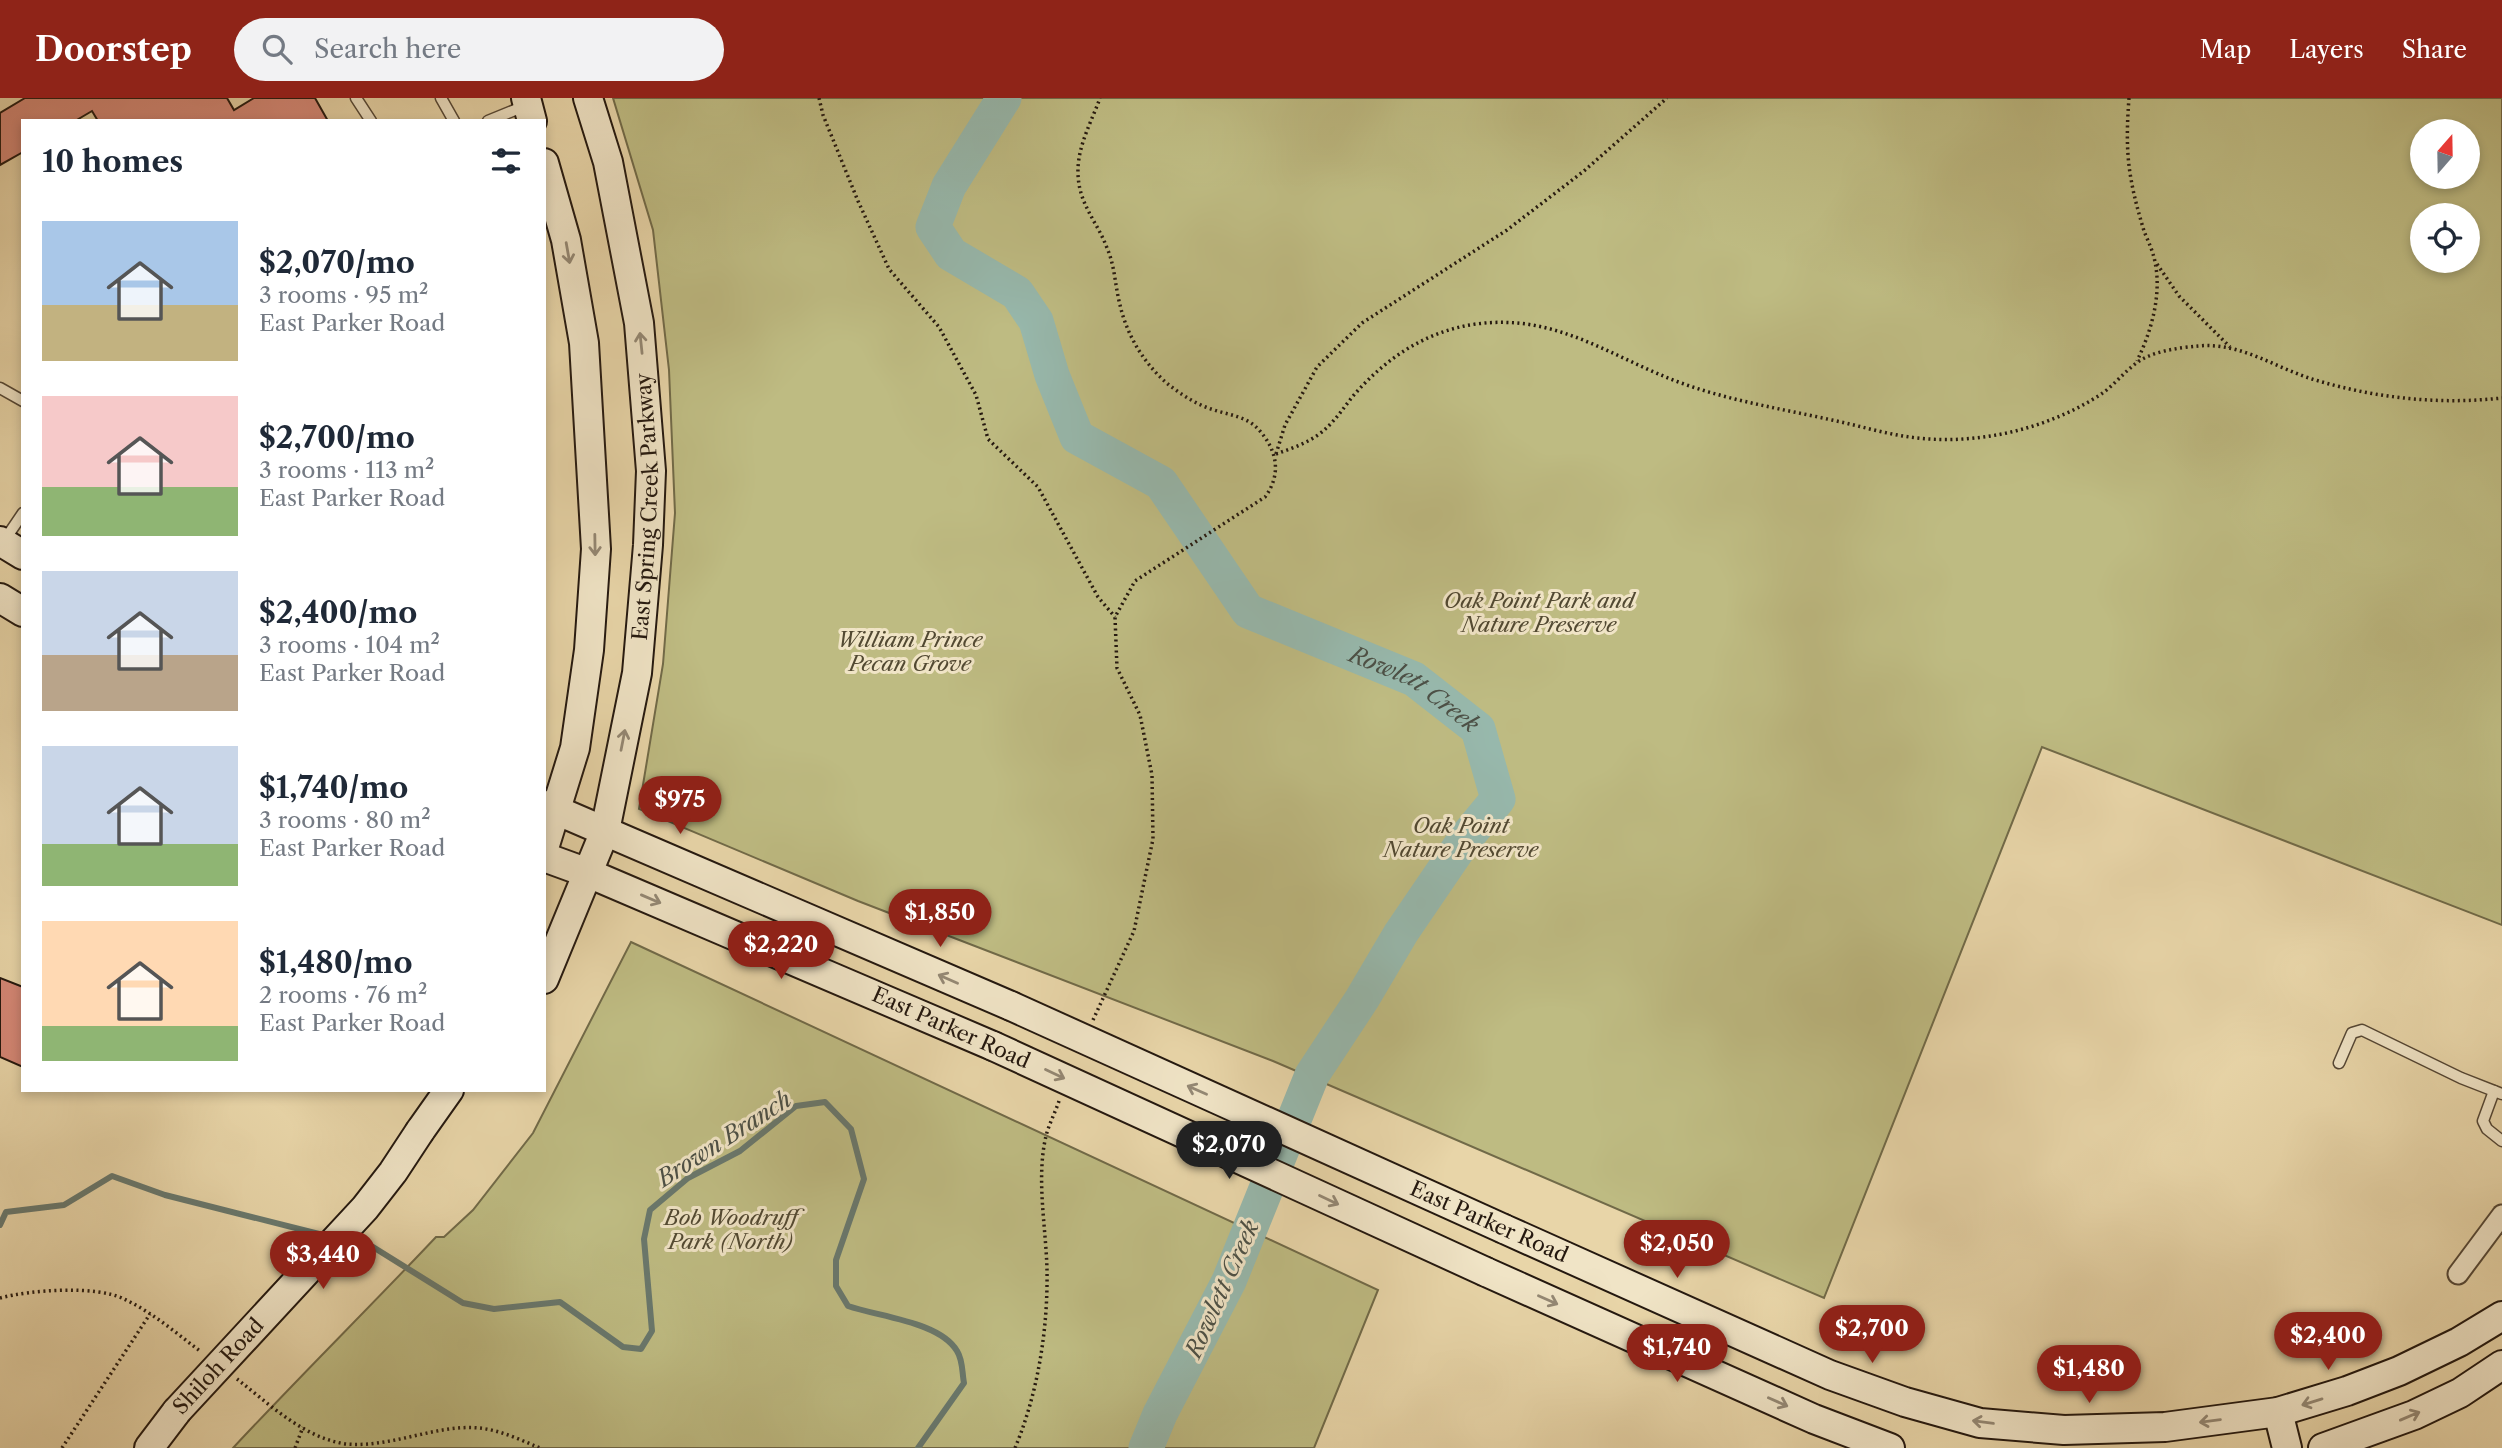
<!DOCTYPE html>
<meta charset="utf-8">
<style>
body{margin:0;font-family:"Libre Caslon Text",serif;background:#f2f2f3;color:#1f2937;height:100vh;display:flex;flex-direction:column;font-size:26px;white-space:nowrap}
*{box-sizing:border-box;margin:0}
p{font-size:23px;color:#747a83}
.icon{flex:none;width:38px;height:38px;fill:none;stroke:currentColor;stroke-width:2;stroke-linecap:round;stroke-linejoin:round}
.map{position:relative;flex:1;overflow:hidden}
.panel{position:absolute;left:21px;top:21px;width:525px;height:973px;display:flex;flex-direction:column;background:#fff;border-radius:0px;box-shadow:0 4px 10px #0003}
.panel>*{flex:none}
.needle{width:46px;rotate:20deg}
.controls{position:absolute;left:2410px;top:21px;display:grid;gap:14px}
.controls a{display:grid;place-items:center;width:70px;height:70px;border-radius:50%;background:#fff;box-shadow:0 4px 10px #0003;font-size:35px}
.price{position:absolute;translate:-50% -60px;padding:0 16px;border-radius:24px;background:#8f2418;color:#fff;font-size:23px;line-height:46px;filter:drop-shadow(0 2px 4px #0008)}
.price::after{content:'';position:absolute;left:50%;top:42px;width:21px;height:16px;margin-left:-10px;background:inherit;clip-path:polygon(0 0,100% 0,50% 100%)}
.price.active{background:#222;color:#fff}
ul{padding:0;list-style:none}
li{display:flex;align-items:center;gap:21px;height:175px;padding:0 21px}
li span{display:grid;place-items:center;flex:none;width:196px;height:140px;border-radius:0px;color:#555}
li>.icon{margin-inline-start:auto}
span .icon{width:84px;height:84px;fill:#fffc;stroke-width:1}
li b{font-size:30px}
h2{display:flex;justify-content:space-between;align-items:center;height:84px;padding:0 21px;font-size:30px}
header{display:flex;align-items:center;gap:42px;box-sizing:border-box;height:98px;padding:0 35px;background:#8f2418;color:#fff}
header strong{font-size:33px}
nav{display:flex;gap:38px;margin-inline-start:auto;font-size:24px}
.search{width:490px;height:63px;background:#f2f2f3;display:flex;align-items:center;gap:18px;box-sizing:border-box;padding:0 24px;border-radius:38px;color:#747a83;font-size:26px}
.map>svg:first-child{display:block}
.green{fill:#bebb82;stroke:#716a48;stroke-width:2;fill-rule:evenodd}
.lines{fill:none;stroke-linecap:round;stroke-linejoin:round}
.stream{stroke:#69786d;stroke-width:6}
.river{stroke:#97b8ac;stroke-width:35}
.building{fill:#d58877;stroke:#24180f;stroke-width:2}
.lane-casing{stroke:#554735;stroke-width:13}
.street-casing{stroke:#554735;stroke-width:23}
.secondary-casing{stroke:#24180f;stroke-width:32}
.path{stroke:#24180f;stroke-width:3.5;stroke-dasharray:2 3.5;stroke-linecap:butt}
.lane{stroke:#f0e4c6;stroke-width:10}
.street{stroke:#f0e4c6;stroke-width:19}
.secondary{stroke:#f0e4c6;stroke-width:28}
.secondary-bridge-casing{stroke:#24180f;stroke-width:32;stroke-linecap:butt}
.secondary-bridge{stroke:#f0e4c6;stroke-width:28}
.oneway{stroke:#948874}
.labels{text-anchor:middle;stroke-width:6;stroke-linejoin:round;paint-order:stroke}
.street-label{font-size:21px;fill:#24180f;stroke:#f0e4c6}
.park-label{font-size:21px;font-style:italic;fill:#524932;stroke:#f0e4c6}
.water-label{font-size:23px;font-style:italic;fill:#4c5046;stroke:#f0e4c6}
</style>
<header>
<strong>Doorstep</strong>
<div class="search"><svg class="icon" aria-label="search" viewBox="0 0 24 24"><circle cx="10" cy="10" r="6"/><path d="M15 15l6 6"/></svg>Search here</div>
<nav><a>Map</a><a>Layers</a><a>Share</a></nav>
</header>
<div class="map">
<svg width="2502" height="1350" viewBox="0 0 2502 1350">
<rect width="100%" height="100%" fill="#e8d5a8"/>
<filter id="stains"><feTurbulence type="fractalNoise" baseFrequency=".00286" numOctaves="4"/><feColorMatrix values="0 0 0 0 .2 0 0 0 0 .09 0 0 0 0 .02 0 0 0 .5 -.17"/></filter>
<radialGradient id="worn" r=".72"><stop offset=".6" stop-color="#630" stop-opacity="0"/><stop offset="1" stop-color="#630" stop-opacity=".3"/></radialGradient>
<g class="green">
<path d="M613,0H2502V827L2042,649L1824,1200L1273,963L858,803L639,711L663,566L675,415L669,272L653,132ZM2468,33V79H2422V33ZM2468,117V163H2422V117Z"/>
<path d="M631,844L1378,1192L1314,1350H233C300,1278 369,1210 436,1139H444L473,1112L533,1035Z"/>
</g>
<g class="lines">
<g class="stream">
<polyline points="0,1127 6,1114 64,1107 112,1078 165,1097 327,1138"/>
<path d="M347,1143L373,1149L463,1205L494,1211L560,1204L623,1249L641,1251L652,1233L644,1141L650,1112L688,1080L740,1053L796,1008L825,1004L851,1031L864,1081L836,1162V1188L848,1208C880,1219 940,1224 957,1253C963,1262 962,1275 964,1285L918,1350"/>
</g>
<path class="river" id="s1" d="M1004,0L949,88L933,129L951,156L1017,195L1036,223L1052,277L1077,339L1161,385L1248,513L1414,581L1478,631L1498,701L1465,741L1401,835L1362,901L1312,977L1229,1183L1160,1316L1146,1350"/>
</g>
<g class="building">
<polygon points="25,0 227,0 234,12 254,0 315,0 328,23 98,23 92,13 75,23 23,23 23,54 0,67 0,15"/>
<polygon points="0,880 23,889 23,969 0,959"/>
</g>
<g class="lines">
<g class="lane-casing">
<g id="lane">
<polyline points="356,0 371,23"/>
<polyline points="441,0 454,23"/>
<polyline points="488,23 527,7"/>
<polyline points="0,290 23,303"/>
<polyline points="4,443 23,415"/>
<polyline points="2339,965 2352,935 2362,932 2461,980 2502,996"/>
<polyline points="2494,993 2483,1023 2487,1031 2502,1043"/>
</g>
</g>
<g class="street-casing">
<polyline id="street" points="2458,1176 2502,1117"/>
</g>
<g class="secondary-casing">
<g id="secondary">
<polyline points="526,0 532,23"/>
<polyline points="544,65 566,142 584,245 596,451 589,552 575,650 544,750"/>
<polyline points="0,443 23,457"/>
<polyline points="0,500 23,514"/>
<polyline points="544,707 1011,908"/>
<polyline points="544,759 588,775 993,948"/>
<path id="s2" d="M544,881L605,733L637,575L648,447L651,373L639,225L608,64L588,0"/>
<polyline points="420,1033 449,992"/>
<polyline points="1504,1131 1830,1277 1905,1304 1980,1325 2064,1332 2165,1329 2278,1314 2347,1293 2399,1273 2459,1244 2502,1218"/>
<polyline points="1486,1174 1814,1321 1890,1350"/>
<polyline points="2278,1314 2287,1350"/>
<polyline points="149,1350 177,1313"/>
<polyline points="2323,1350 2414,1317 2460,1295 2502,1267"/>
</g>
</g>
<g class="path">
<polyline points="819,0 823,17 858,103 889,171 939,229 976,297 988,341 1038,389 1098,499 1115,519"/>
<path d="M2129,0C2127,27 2126,54 2131,81C2134,99 2139,116 2144,133C2148,143 2153,153 2155,164C2162,197 2151,234 2137,263"/>
<polyline points="2157,166 2179,198 2230,249"/>
<path d="M1276,356C1290,351 1305,346 1318,337C1333,326 1342,312 1353,298C1386,260 1426,233 1476,226C1558,215 1611,260 1684,286C1732,303 1782,311 1832,322C1856,327 1879,334 1903,338C1967,349 2040,334 2095,300C2111,291 2121,277 2135,266C2151,253 2178,250 2198,248C2240,244 2274,269 2312,281C2374,300 2438,307 2502,300"/>
<polyline points="1276,356 1285,327 1317,269 1362,225 1507,132 1584,73 1667,0"/>
<path d="M1093,922L1134,833L1153,741L1152,677L1140,617L1117,570L1115,519L1135,483L1265,399C1282,376 1277,352 1259,332C1247,318 1228,317 1211,311C1196,306 1182,297 1169,287C1145,267 1127,238 1120,207C1115,188 1115,168 1107,150C1097,123 1079,107 1078,76C1077,49 1091,25 1100,0"/>
<path d="M0,1200C30,1192 96,1187 124,1201C152,1214 176,1235 200,1253"/>
<path d="M237,1281C269,1306 304,1340 346,1346C392,1350 436,1326 479,1330C500,1332 521,1342 540,1350"/>
<polyline points="62,1350 150,1216"/>
<polyline points="295,1350 303,1329"/>
<path d="M1015,1350C1038,1295 1048,1231 1047,1172C1046,1129 1036,1080 1046,1038C1049,1026 1055,1015 1059,1003"/>
</g>
<use href="#lane" class="lane"/>
<use href="#street" class="street"/>
<use href="#secondary" class="secondary"/>
<g class="secondary-bridge-casing">
<g id="secondary-bridge">
<polyline points="1011,908 1504,1131"/>
<polyline points="993,948 1486,1174"/>
<path id="s3" d="M177,1313L365,1110L393,1074L420,1033"/>
</g>
</g>
<use href="#secondary-bridge" class="secondary-bridge"/>
</g>
<defs><path id="oneway-shaft" d="M-6 0H5M1.5-3L5.5 0L1.5 3" fill="none" stroke-width="1.6" stroke-linecap="round" stroke-linejoin="round" transform="scale(1.75)"/></defs>
<g class="oneway">
<use href="#oneway-shaft" transform="translate(568 155) rotate(80)"/>
<use href="#oneway-shaft" transform="translate(641 245) rotate(-96)"/>
<use href="#oneway-shaft" transform="translate(595 447) rotate(89)"/>
<use href="#oneway-shaft" transform="translate(623 642) rotate(-79)"/>
<use href="#oneway-shaft" transform="translate(651 801) rotate(23)"/>
<use href="#oneway-shaft" transform="translate(948 881) rotate(-156)"/>
<use href="#oneway-shaft" transform="translate(1055 976) rotate(25)"/>
<use href="#oneway-shaft" transform="translate(1197 992) rotate(-156)"/>
<use href="#oneway-shaft" transform="translate(1329 1102) rotate(25)"/>
<use href="#oneway-shaft" transform="translate(1548 1202) rotate(24)"/>
<use href="#oneway-shaft" transform="translate(1778 1304) rotate(24)"/>
<use href="#oneway-shaft" transform="translate(2312 1304) rotate(163)"/>
<use href="#oneway-shaft" transform="translate(2410 1318) rotate(-23)"/>
<use href="#oneway-shaft" transform="translate(2210 1323) rotate(173)"/>
<use href="#oneway-shaft" transform="translate(1983 1324) rotate(-172)"/>
</g>
<g class="labels">
<g class="street-label">
<text dy="7" stroke="none"><textPath href="#s2" startOffset="488">East Spring Creek Parkway</textPath></text>
<text transform="translate(951 930) rotate(24)" y="7">East Parker Road</text>
<text transform="translate(1489 1124) rotate(24)" y="7">East Parker Road</text>
<text dy="7" stroke="none"><textPath href="#s3" startOffset="61">Shiloh Road</textPath></text>
</g>
<g class="park-label">
<text x="1539" y="510">Oak Point Park and<tspan x="1539" dy="24">Nature Preserve</tspan></text>
<text x="910" y="549">William Prince<tspan x="910" dy="24">Pecan Grove</tspan></text>
<text x="1461" y="735">Oak Point<tspan x="1461" dy="24">Nature Preserve</tspan></text>
<text x="731" y="1127">Bob Woodruff<tspan x="731" dy="24">Park (North)</tspan></text>
</g>
<g class="water-label">
<text dy="8" stroke="none"><textPath href="#s1" startOffset="849">Rowlett Creek</textPath></text>
<text transform="translate(724 1041) rotate(-33)" y="8">Brown Branch</text>
<text transform="translate(1222 1191) rotate(-66)" y="8">Rowlett Creek</text>
</g>
</g>
<rect width="100%" height="100%" filter="url(#stains)"/>
<rect width="100%" height="100%" fill="url(#worn)"/>
</svg>
<div class="controls">
<a><svg class="needle" viewBox="-14 -14 28 28"><path d="M0-13l5 13h-10z" fill="#e53935"/><path d="M0 13l5-13h-10z" fill="#747a83"/></svg></a>
<a><svg class="icon" aria-label="locate" viewBox="0 0 24 24"><circle cx="12" cy="12" r="6"/><path d="M12 2v4M12 18v4M2 12h4M18 12h4"/></svg></a>
</div>
<b class="price" style="left:680px;top:738px">$975</b>
<b class="price" style="left:940px;top:851px">$1,850</b>
<b class="price" style="left:781px;top:883px">$2,220</b>
<b class="price active" style="left:1229px;top:1083px">$2,070</b>
<b class="price" style="left:1677px;top:1182px">$2,050</b>
<b class="price" style="left:323px;top:1193px">$3,440</b>
<b class="price" style="left:1872px;top:1267px">$2,700</b>
<b class="price" style="left:2328px;top:1274px">$2,400</b>
<b class="price" style="left:1677px;top:1286px">$1,740</b>
<b class="price" style="left:2089px;top:1307px">$1,480</b>
<section class="panel">
<h2>10 homes<svg class="icon" aria-label="filters" viewBox="0 0 24 24"><path d="M4 7h16M4 17h16"/><circle cx="9" cy="7" r="2"/><circle cx="15" cy="17" r="2"/></svg></h2>
<ul>
<li><span style="background:linear-gradient(#a9c7e8 60%,#c2b280 0)"><svg class="icon" aria-label="home" viewBox="0 0 24 24"><path d="M3 11l9-7 9 7M6 9v11h12V9"/></svg></span><div><b>$2,070/mo</b><p>3 rooms · 95 m²</p><p>East Parker Road</p></div></li>
<li><span style="background:linear-gradient(#f6c9c9 65%,#8fb573 0)"><svg class="icon" aria-label="home" viewBox="0 0 24 24"><path d="M3 11l9-7 9 7M6 9v11h12V9"/></svg></span><div><b>$2,700/mo</b><p>3 rooms · 113 m²</p><p>East Parker Road</p></div></li>
<li><span style="background:linear-gradient(#c9d6e8 60%,#b9a48a 0)"><svg class="icon" aria-label="home" viewBox="0 0 24 24"><path d="M3 11l9-7 9 7M6 9v11h12V9"/></svg></span><div><b>$2,400/mo</b><p>3 rooms · 104 m²</p><p>East Parker Road</p></div></li>
<li><span style="background:linear-gradient(#c9d6e8 70%,#8fb573 0)"><svg class="icon" aria-label="home" viewBox="0 0 24 24"><path d="M3 11l9-7 9 7M6 9v11h12V9"/></svg></span><div><b>$1,740/mo</b><p>3 rooms · 80 m²</p><p>East Parker Road</p></div></li>
<li><span style="background:linear-gradient(#ffd9b3 75%,#8fb573 0)"><svg class="icon" aria-label="home" viewBox="0 0 24 24"><path d="M3 11l9-7 9 7M6 9v11h12V9"/></svg></span><div><b>$1,480/mo</b><p>2 rooms · 76 m²</p><p>East Parker Road</p></div></li>
</ul>
</section>
</div>
